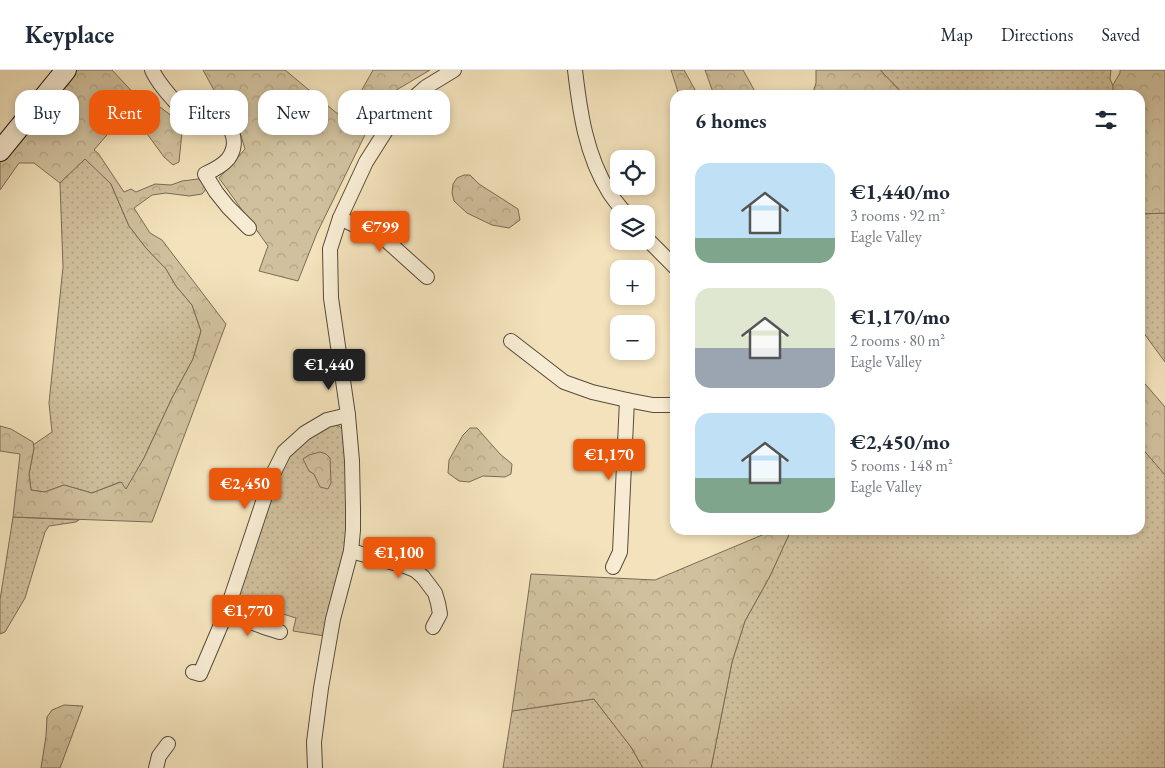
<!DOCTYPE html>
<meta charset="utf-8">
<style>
body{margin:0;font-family:"EB Garamond",serif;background:#f2f2f3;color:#1f2937;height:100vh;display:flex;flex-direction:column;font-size:19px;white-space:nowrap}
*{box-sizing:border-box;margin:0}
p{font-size:16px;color:#747a83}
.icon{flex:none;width:28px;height:28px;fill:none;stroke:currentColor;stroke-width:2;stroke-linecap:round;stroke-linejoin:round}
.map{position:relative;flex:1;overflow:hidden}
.sheet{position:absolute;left:670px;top:20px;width:475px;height:445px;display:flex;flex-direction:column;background:#fff;border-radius:15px;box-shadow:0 2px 8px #0003}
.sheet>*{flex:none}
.guide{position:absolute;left:15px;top:20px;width:475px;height:45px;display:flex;gap:10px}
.buttons{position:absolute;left:610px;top:80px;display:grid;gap:10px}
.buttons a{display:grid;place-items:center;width:45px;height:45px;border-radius:10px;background:#fff;box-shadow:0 2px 8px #0003;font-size:25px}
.price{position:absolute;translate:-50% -42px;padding:0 11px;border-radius:5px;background:#ea580c;color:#fff;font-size:16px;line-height:32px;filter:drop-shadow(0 1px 2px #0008)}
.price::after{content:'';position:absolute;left:50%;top:30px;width:15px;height:11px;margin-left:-8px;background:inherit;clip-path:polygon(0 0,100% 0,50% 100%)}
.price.on{background:#222;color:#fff}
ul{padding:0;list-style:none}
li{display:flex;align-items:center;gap:15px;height:125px;padding:0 25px}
li span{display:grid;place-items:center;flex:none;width:140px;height:100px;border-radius:15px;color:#555}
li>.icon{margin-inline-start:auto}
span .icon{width:60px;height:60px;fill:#fffc;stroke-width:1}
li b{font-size:21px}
h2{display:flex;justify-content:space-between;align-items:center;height:60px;padding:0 25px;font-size:21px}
.pill{padding:0 18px;border-radius:15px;background:#fff;box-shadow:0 2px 8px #0003;font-size:18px;line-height:45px}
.pill.on{background:#ea580c;color:#fff}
header{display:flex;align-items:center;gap:30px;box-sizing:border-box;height:70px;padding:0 25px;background:#fff;border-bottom:1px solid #e0e1e3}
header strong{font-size:24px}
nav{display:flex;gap:28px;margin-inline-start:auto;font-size:18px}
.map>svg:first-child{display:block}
.grass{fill:url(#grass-dots);stroke:#7a6c55}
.forest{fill:url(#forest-crowns);stroke:#7a6c55}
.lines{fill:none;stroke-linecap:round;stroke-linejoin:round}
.street-casing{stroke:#584b38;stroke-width:16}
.secondary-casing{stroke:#24190d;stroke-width:22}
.street{stroke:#f7ecd3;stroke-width:14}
.secondary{stroke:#f7ecd3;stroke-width:20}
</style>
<header>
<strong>Keyplace</strong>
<nav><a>Map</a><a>Directions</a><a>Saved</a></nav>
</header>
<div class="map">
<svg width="1165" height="698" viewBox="0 0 1165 698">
<defs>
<pattern id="grass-dots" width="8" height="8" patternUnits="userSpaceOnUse" patternTransform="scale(1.25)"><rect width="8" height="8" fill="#d0c09d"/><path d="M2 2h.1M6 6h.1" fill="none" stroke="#b2a486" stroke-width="1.8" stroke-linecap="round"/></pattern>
<pattern id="forest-crowns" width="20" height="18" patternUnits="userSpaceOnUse" patternTransform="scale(1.25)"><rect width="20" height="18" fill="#d0c09d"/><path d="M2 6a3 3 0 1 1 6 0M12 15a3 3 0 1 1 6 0" fill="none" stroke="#b2a486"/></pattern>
</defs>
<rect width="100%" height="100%" fill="#f3e2bb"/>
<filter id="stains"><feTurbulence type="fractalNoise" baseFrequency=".004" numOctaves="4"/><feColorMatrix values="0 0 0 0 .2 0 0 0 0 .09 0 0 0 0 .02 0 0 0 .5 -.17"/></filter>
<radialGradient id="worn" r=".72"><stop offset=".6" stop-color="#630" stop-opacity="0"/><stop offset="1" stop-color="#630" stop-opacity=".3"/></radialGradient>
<g class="grass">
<polygon points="880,0 1111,0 1110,9 1117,25 904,25"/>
<polygon points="85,88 111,114 129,156 146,178 166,199 176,216 192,235 201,261 193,289 172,328 144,388 126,420 120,412 92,423 64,415 45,422 31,420 29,404 34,378 33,375 52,362 49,333 63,197 60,113"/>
<polygon points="1165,143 1165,292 1140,258 1140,144"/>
<polygon points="1140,308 1165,339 1165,698 711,698 732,592 745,551 770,506 791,460 1140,460"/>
<polygon points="332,355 339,356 343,359 347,404 347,473 325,566 293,561 296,548 280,543 278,552 270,553 235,540 237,530 276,410 286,391 296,379 310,366"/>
<polygon points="13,447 79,450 76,452 49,456 45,462 25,528 5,562 0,564 0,530"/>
<polygon points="594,629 631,677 643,698 503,698 512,641"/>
</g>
<g class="forest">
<polygon points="74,0 112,0 139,29 147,27 173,47 182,62 179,92 173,95 164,87 145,61 129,62 118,52 94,80 98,83 124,122 131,119 136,122 155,114 171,115 182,111 198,109 206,113 207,118 202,124 189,126 166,123 152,125 134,138 150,163 162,170 226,254 152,452 13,447 20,384 0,381 0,356 11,359 33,372 34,378 29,404 31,420 45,422 64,415 92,423 121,412 126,419 144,388 172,328 193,289 201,261 192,235 176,216 166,199 146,178 129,156 111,114 85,89 60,113 34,93 19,93 0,120 0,90"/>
<polygon points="203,0 285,0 345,50 373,0 430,0 383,28 317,163 298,211 259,201 268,176 219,108 245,79 236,50 221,33"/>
<polygon points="671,0 684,0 698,25 679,25"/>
<polygon points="705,0 743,0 757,25 714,25"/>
<polygon points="816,0 880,0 904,25 812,25 816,13"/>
<polygon points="1120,0 1165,0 1165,143 1140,144 1140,25 1113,25 1113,15 1120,3"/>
<polygon points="464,105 470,105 479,114 518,139 520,150 509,158 492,155 467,143 454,131 452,123 453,114 457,108"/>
<polygon points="1140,308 1165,337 1165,405 1140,376"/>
<polygon points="470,358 477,358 500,384 512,394 511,404 505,407 483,406 469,412 459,411 448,403 449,390 463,365"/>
<polygon points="320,382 326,384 330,388 331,413 328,419 320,417 314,404 309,401 303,389 309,385"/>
<polygon points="774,460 791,460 770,506 745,551 732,592 711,698 643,698 631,677 594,629 512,641 531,504 655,510"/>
<polygon points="64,635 83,636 60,698 41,698 46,666 47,647 52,640"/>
</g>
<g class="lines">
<g class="street-casing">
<g id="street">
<path d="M152,0C160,17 175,31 187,45C195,45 204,43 211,45C231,50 241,72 228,89C222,96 214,100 205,104L216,122L228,137L249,158"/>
<path d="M575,0C580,43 586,85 609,122C614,130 620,137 626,144"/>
<polyline points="340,148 387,171 427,207"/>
<polyline points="646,168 675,197"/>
<polyline points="511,271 564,312 592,322 627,330 653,335 675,335"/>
<polyline points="351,481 405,496 415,500 423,507 435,523 438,533 440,544 433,557"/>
<polyline points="613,497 620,482 627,330"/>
<polyline points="226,543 264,557 280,562"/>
<polyline points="193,602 200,604 226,543 271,408 284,382 305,363 327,350 348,345"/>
<polyline points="156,698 159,686 168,674"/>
<polyline points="315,698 314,672 321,618 333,549 351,481 353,460 353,438 352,391 348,345 331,228 330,179 340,148 366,92 392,51 408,33 426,17 454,0"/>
</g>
</g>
<g class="secondary-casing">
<polyline id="secondary" points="0,81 66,0"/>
</g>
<use href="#street" class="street"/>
<use href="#secondary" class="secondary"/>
</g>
<rect width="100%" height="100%" filter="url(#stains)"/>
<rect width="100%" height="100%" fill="url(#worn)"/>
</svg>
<div class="buttons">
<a><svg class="icon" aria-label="locate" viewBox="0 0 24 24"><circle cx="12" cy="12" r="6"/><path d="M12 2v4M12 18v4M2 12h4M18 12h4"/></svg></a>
<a><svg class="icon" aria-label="layers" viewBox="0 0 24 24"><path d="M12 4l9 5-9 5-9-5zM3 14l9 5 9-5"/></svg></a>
<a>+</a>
<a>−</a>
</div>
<b class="price" style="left:380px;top:183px">€799</b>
<b class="price on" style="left:329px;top:321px">€1,440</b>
<b class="price" style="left:609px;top:411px">€1,170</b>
<b class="price" style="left:245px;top:440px">€2,450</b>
<b class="price" style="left:399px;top:509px">€1,100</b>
<b class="price" style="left:248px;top:567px">€1,770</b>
<div class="guide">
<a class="pill">Buy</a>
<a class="pill on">Rent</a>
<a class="pill">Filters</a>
<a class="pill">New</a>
<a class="pill">Apartment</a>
</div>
<section class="sheet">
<h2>6 homes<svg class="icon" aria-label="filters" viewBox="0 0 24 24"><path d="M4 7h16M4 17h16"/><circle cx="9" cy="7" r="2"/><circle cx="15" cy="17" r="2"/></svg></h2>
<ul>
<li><span style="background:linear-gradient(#bfe0f5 75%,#7fa58c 0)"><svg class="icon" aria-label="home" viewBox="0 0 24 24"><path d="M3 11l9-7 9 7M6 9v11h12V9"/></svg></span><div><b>€1,440/mo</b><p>3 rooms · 92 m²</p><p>Eagle Valley</p></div></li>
<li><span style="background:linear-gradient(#dfe7d0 60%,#9aa5b1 0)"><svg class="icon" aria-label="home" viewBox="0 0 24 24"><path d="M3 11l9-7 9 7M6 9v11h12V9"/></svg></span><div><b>€1,170/mo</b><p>2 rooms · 80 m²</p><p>Eagle Valley</p></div></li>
<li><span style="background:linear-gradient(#bfe0f5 65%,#7fa58c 0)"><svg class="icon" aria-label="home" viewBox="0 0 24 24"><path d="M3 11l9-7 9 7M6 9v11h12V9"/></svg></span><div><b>€2,450/mo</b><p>5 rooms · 148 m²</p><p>Eagle Valley</p></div></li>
</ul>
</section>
</div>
